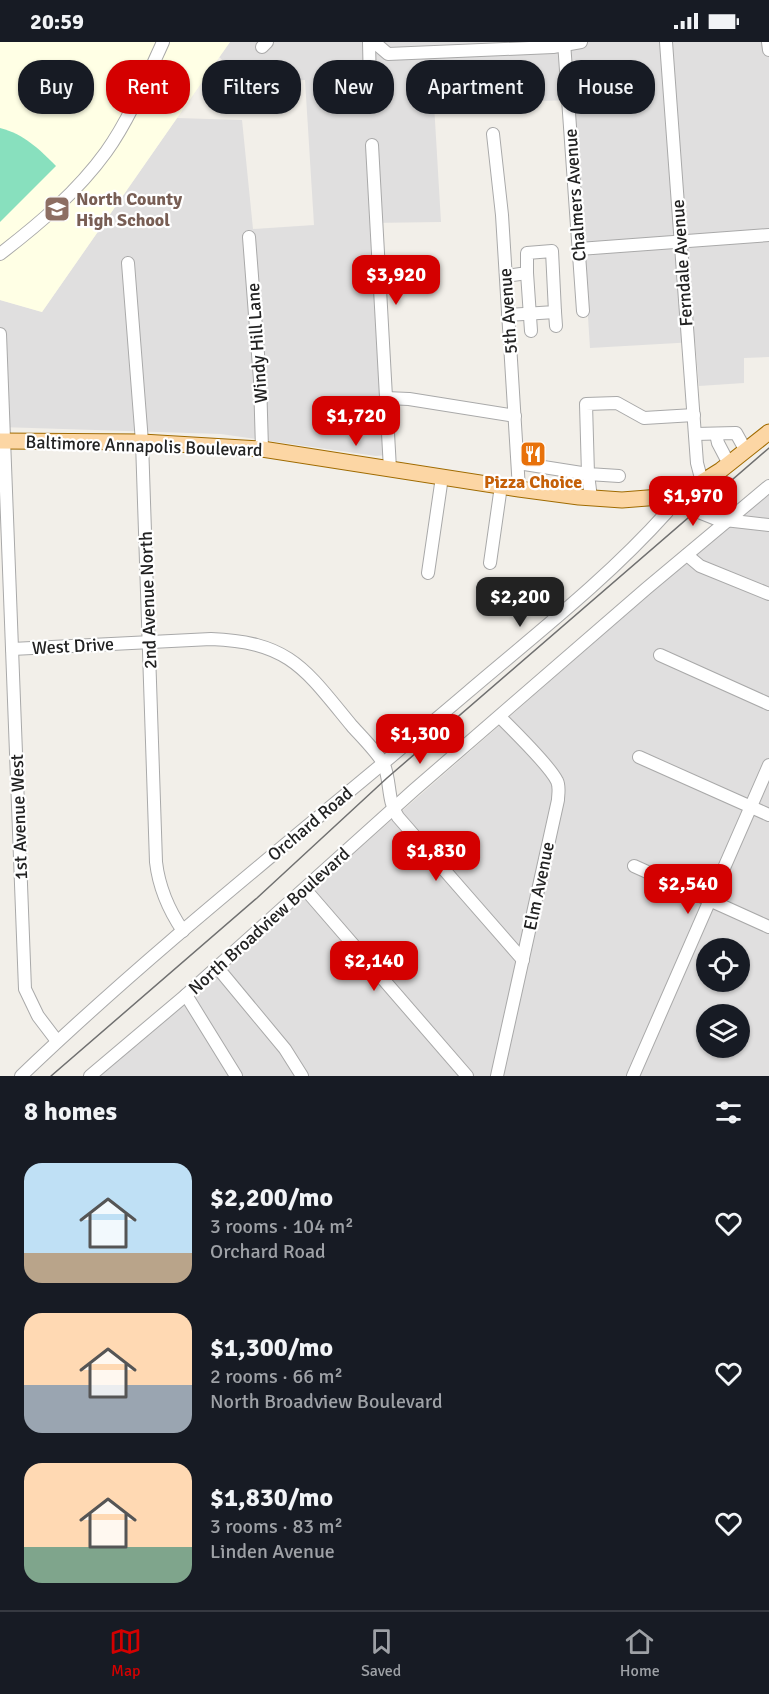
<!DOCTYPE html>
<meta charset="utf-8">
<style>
body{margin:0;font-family:Signika,sans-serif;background:#242831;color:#f1f3f6;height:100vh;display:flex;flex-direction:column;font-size:22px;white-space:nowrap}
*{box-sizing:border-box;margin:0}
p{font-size:20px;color:#9ea1a6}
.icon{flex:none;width:33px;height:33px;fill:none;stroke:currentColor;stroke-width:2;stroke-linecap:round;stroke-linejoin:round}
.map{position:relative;height:1034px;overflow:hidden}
.panel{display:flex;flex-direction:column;background:#171b24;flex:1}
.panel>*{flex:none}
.guide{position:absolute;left:18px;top:18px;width:734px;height:54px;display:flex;gap:12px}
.fabs{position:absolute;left:696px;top:896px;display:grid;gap:12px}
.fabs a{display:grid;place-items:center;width:54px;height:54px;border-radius:50%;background:#171b24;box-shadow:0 2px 4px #0004;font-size:30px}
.price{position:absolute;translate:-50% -51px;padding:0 14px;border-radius:12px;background:#d40000;color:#fff;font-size:20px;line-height:39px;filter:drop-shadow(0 2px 3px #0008)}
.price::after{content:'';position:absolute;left:50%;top:36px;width:18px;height:14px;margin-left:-9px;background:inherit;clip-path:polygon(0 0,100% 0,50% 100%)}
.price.on{background:#222;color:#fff}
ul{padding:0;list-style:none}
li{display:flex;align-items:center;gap:18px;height:150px;padding:0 24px}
li span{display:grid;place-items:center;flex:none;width:168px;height:120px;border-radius:18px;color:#555}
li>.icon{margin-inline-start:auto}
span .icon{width:72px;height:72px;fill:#fffc;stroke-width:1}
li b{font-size:26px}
h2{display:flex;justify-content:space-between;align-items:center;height:72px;padding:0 24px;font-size:26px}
.pill{padding:0 21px;border-radius:24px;background:#171b24;box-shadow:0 2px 4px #0004;font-size:21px;line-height:54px}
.pill.on{background:#d40000;color:#fff}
.status{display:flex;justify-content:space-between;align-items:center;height:42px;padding:0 30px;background:#171b24;direction:ltr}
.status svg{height:16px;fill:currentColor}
.tabs{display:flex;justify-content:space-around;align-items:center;height:84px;border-top:2px solid #363941;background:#171b24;font-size:16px;color:#9ea1a6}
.tabs a{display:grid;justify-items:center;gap:3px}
.tabs .on{color:#d40000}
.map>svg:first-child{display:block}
.residential{fill:#e0dfdf;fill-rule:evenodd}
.education{fill:#ffffe5}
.pitch{fill:#88e0be}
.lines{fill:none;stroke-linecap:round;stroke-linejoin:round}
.minor-casing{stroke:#a9a9a9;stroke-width:14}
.major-casing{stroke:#a06b00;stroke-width:17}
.minor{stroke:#fff;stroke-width:12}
.major{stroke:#fcd6a4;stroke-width:15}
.tram{stroke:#707070;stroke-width:1.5}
.labels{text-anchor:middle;stroke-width:4.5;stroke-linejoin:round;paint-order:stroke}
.street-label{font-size:18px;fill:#222;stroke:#fff}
.education-label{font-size:18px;font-weight:bold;fill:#785e54;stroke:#fff;text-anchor:start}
.food-label{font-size:18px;font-weight:bold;fill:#c56008;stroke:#fff}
</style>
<div class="status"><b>20:59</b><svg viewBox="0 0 49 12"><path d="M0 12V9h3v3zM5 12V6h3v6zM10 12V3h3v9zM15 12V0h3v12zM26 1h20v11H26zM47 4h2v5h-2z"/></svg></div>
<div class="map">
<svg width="769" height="1034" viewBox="0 0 769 1034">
<rect width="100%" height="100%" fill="#f2efe9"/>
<g class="residential">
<polygon points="230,0 769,0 769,315 744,316 744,341 699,344 695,300 590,306 574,58 434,62 441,180 370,181 386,413 376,414 221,392 0,385 0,258 42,270 177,76 242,78 253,187 314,183 305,38 247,41 219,15"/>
<path d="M769,451V1034H100L704,504ZM706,906H740V939H706ZM706,972H740V1005H706Z"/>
</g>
<polygon class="education" points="0,0 230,0 42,270 0,258"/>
<path class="pitch" d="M0,86C24,92 39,107 56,124L0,180Z"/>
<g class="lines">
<g class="minor-casing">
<g id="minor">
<polyline points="369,0 370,44"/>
<polyline points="374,0 388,12 553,5 581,0"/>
<polyline points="564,0 583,269"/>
<polyline points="666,0 697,421 702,440"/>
<polyline points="768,0 769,8"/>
<polyline points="262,5 267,0"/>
<polyline points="493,92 502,173 519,447"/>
<polyline points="372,103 390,427"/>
<polyline points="249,195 260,338 262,407"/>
<polyline points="579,207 769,193"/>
<path d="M0,212C39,182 77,150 106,110C129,78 147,35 163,0"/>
<path d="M128,221L142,400L156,820C159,846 168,867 183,889"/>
<polyline points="527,231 531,289"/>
<polyline points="506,234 527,231 527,211 552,209 555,270 508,273"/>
<polyline points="555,270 556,284"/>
<polyline points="0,292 25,947 38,974 57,999"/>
<polyline points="386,356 409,357 515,374"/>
<polyline points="695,392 736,391 746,409"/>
<polyline points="716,392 718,401 729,422"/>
<polyline points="518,421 588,432 591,456"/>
<polyline points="619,434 588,432 586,362 617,361 644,376 694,373"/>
<polyline points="670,453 691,467 716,477 769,483"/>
<polyline points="687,513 700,524 769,552"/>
<polyline points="490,521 501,444"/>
<polyline points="428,531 442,435"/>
<path d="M12,607L211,597C290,600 305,627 352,684C360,693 380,713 384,723C391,740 387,759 398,775L523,918"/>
<polyline points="660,613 769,662"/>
<polyline points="639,715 769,773"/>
<polyline points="634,824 769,885"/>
<polyline points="305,847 467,1034"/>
<polyline points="217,925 285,1007 302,1034"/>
<polyline points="186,953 236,1034"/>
<path d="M21,1034C163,898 319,777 468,650C536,592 607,537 667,470L670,461V453"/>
<polyline points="90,1034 186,953 414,748 647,546 769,444"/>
<path d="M497,1034L558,758C558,752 560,745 557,739C550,724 513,688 500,675"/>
<polyline points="633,1034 769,723"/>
</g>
</g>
<g class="major-casing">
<polyline id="major" points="0,399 142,400 262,407 519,447 579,455 622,458 660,455 689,448 721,428 769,390"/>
</g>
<use href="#minor" class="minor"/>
<use href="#major" class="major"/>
<polyline class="tram" points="51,1034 257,856 387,736 769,406"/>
</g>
<defs>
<g id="school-square" transform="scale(1.35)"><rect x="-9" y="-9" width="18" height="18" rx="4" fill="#8d6e63" stroke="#fff"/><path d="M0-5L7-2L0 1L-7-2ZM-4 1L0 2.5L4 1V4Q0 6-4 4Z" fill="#fff"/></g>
<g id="restaurant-square" transform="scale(1.35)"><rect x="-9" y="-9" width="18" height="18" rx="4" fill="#e8710a" stroke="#fff"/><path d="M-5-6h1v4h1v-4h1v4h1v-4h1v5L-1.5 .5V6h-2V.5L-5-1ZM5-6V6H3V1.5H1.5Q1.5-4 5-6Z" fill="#fff"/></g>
</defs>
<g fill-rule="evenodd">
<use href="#school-square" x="57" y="167"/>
<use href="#restaurant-square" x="533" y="412"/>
</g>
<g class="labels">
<g class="street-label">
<text transform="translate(575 153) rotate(-94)" y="6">Chalmers Avenue</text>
<text transform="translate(682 221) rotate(-94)" y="6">Ferndale Avenue</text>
<text transform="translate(508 269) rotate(-94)" y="6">5th Avenue</text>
<text transform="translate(257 301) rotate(-94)" y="6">Windy Hill Lane</text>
<text transform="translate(144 404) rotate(2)" y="6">Baltimore Annapolis Boulevard</text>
<text transform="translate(148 558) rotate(-92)" y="6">2nd Avenue North</text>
<text transform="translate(73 604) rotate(-3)" y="6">West Drive</text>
<text transform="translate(19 775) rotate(-92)" y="6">1st Avenue West</text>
<text transform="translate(310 782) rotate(-40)" y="6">Orchard Road</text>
<text transform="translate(539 844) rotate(-78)" y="6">Elm Avenue</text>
<text transform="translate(269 879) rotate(-42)" y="6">North Broadview Boulevard</text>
</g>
<g class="education-label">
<text x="76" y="163">North County<tspan x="76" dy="21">High School</tspan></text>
</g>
<g class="food-label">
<text x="533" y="446">Pizza Choice</text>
</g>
</g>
</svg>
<div class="fabs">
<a><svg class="icon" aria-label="locate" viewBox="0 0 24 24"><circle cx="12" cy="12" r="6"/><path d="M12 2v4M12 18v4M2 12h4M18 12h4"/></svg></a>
<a><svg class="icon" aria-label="layers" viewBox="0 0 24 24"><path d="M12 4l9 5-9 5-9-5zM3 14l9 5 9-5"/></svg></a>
</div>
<b class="price" style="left:396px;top:264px">$3,920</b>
<b class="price" style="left:356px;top:405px">$1,720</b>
<b class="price" style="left:693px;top:485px">$1,970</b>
<b class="price on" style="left:520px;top:586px">$2,200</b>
<b class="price" style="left:420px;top:723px">$1,300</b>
<b class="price" style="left:436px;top:840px">$1,830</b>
<b class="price" style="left:688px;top:873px">$2,540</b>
<b class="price" style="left:374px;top:950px">$2,140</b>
<div class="guide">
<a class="pill">Buy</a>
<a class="pill on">Rent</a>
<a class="pill">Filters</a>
<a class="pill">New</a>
<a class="pill">Apartment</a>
<a class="pill">House</a>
</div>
</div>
<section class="panel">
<h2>8 homes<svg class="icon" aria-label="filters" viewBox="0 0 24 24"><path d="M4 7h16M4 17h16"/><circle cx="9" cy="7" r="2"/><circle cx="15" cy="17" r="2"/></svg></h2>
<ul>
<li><span style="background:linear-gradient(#bfe0f5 75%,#b9a48a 0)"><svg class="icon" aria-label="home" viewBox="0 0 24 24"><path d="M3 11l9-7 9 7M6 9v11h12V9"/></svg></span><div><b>$2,200/mo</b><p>3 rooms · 104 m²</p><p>Orchard Road</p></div><svg class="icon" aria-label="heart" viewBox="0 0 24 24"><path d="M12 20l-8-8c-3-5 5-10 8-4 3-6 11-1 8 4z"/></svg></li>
<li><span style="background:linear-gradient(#ffd9b3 60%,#9aa5b1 0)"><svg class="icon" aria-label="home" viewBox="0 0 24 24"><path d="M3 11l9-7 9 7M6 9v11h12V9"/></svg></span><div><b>$1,300/mo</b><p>2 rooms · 66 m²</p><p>North Broadview Boulevard</p></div><svg class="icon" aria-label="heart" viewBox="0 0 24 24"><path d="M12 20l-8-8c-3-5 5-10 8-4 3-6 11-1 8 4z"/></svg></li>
<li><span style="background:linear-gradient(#ffd9b3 70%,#7fa58c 0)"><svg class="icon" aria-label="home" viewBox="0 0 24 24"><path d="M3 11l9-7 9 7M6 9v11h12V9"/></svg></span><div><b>$1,830/mo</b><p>3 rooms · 83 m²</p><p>Linden Avenue</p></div><svg class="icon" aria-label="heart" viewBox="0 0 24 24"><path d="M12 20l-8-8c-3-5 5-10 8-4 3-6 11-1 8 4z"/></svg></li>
</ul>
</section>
<nav class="tabs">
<a class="on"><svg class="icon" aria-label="map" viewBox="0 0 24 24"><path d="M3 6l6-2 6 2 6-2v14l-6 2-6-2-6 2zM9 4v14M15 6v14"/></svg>Map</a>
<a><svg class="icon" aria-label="saved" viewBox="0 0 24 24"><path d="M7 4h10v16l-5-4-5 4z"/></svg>Saved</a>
<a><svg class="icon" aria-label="home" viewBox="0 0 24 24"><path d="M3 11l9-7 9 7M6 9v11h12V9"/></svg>Home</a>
</nav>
